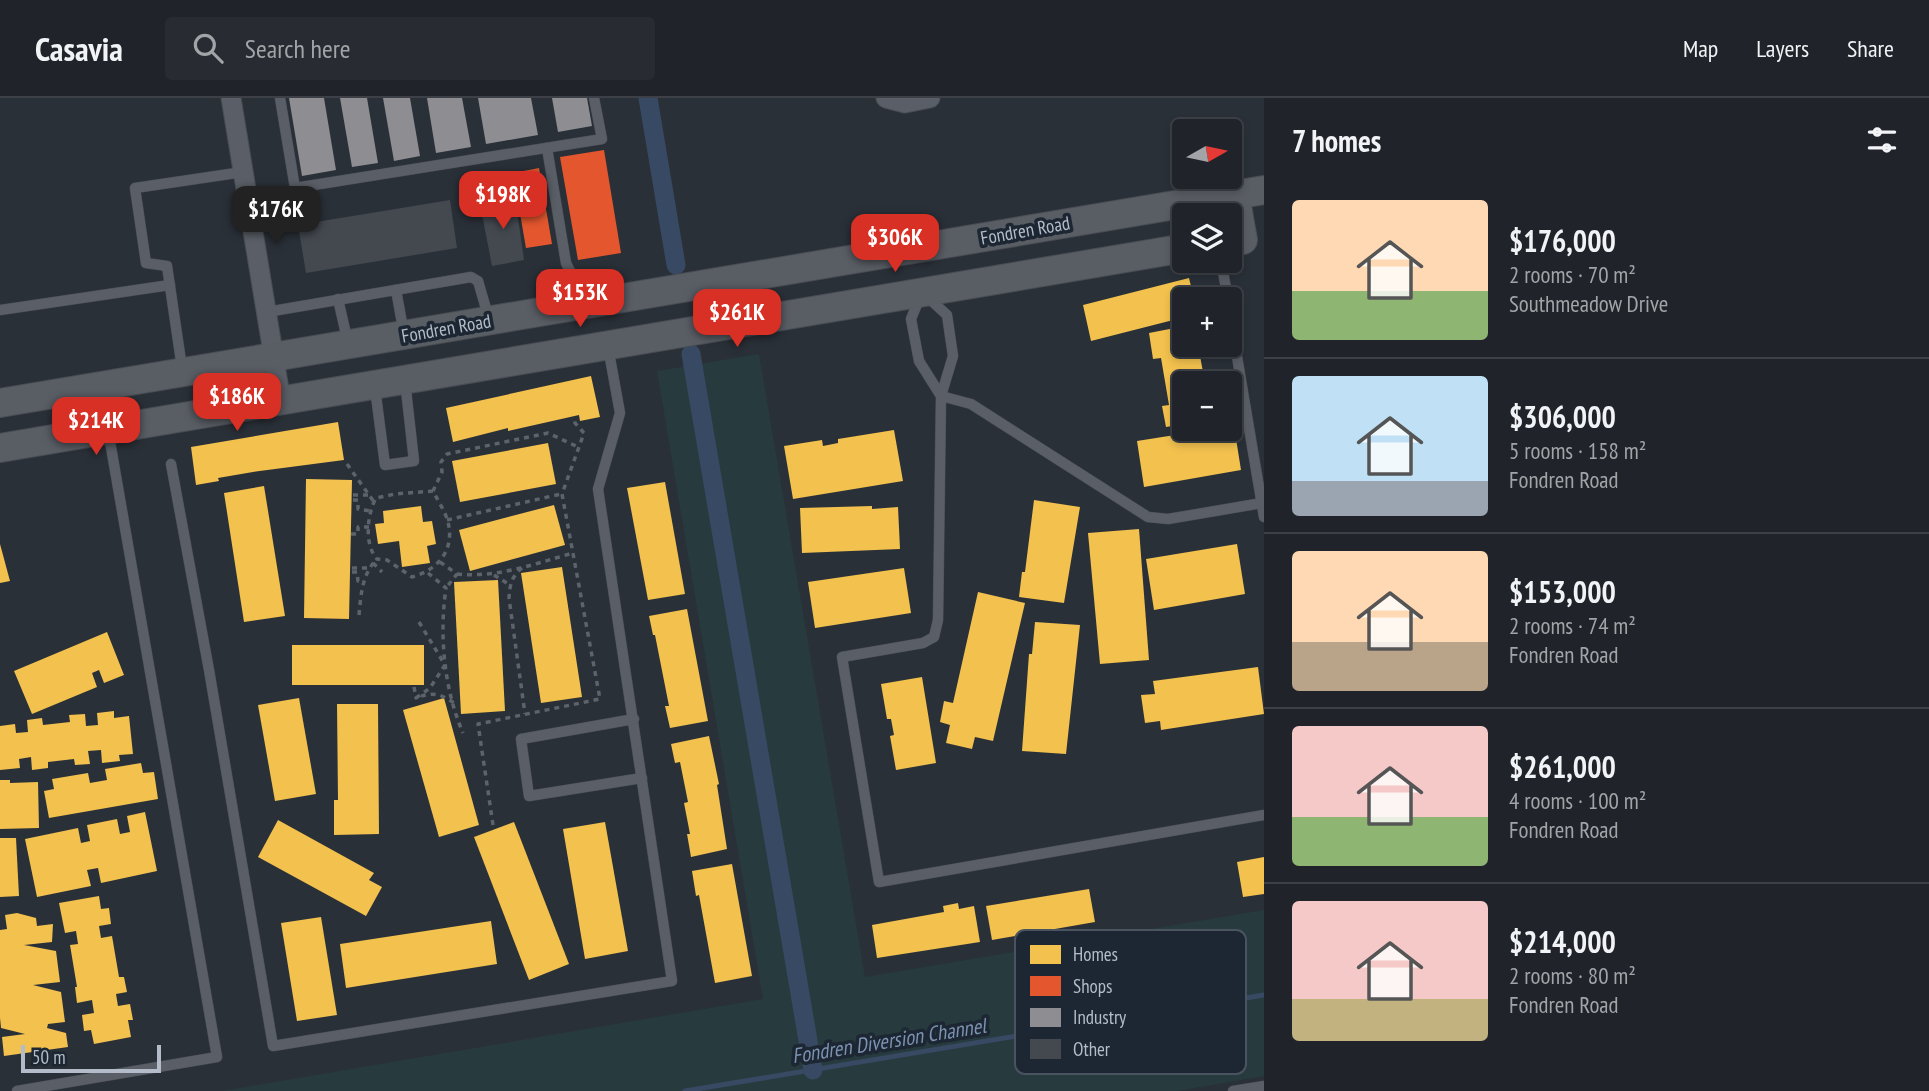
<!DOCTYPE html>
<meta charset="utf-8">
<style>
body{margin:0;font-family:"PT Sans Narrow",sans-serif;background:#282c32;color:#f1f3f6;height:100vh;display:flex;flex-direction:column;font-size:26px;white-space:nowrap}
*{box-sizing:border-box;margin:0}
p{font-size:23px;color:#a2a4a8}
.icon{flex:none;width:38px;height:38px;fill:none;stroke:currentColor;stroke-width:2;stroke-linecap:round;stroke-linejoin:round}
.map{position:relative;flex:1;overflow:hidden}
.drawer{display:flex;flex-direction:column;background:#20242a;width:665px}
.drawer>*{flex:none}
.needle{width:46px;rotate:81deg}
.tools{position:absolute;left:1172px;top:21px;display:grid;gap:14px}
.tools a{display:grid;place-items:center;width:70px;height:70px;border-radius:7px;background:#20242a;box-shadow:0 4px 10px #0003,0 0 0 2px #3d4147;font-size:35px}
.scale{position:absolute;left:21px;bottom:18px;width:140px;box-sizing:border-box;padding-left:7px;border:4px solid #b4bcc9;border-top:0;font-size:19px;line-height:24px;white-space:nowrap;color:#b4bcc9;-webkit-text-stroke:5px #1d2633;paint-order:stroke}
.price{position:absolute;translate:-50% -60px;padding:0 16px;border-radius:14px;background:#d93025;color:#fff;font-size:23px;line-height:46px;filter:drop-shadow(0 2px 4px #0008)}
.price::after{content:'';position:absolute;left:50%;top:42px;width:21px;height:16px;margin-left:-10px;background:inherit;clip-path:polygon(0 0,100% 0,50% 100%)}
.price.active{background:#222;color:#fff}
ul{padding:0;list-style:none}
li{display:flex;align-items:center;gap:21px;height:175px;padding:0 28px}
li+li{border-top:2px solid #3d4147}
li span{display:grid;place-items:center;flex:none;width:196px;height:140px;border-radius:7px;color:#555}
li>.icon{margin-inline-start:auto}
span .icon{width:84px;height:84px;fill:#fffc;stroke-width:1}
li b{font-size:30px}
h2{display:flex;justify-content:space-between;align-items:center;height:84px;padding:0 28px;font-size:30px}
header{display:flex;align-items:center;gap:42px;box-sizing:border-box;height:98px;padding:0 35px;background:#20242a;border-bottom:2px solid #3d4147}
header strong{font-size:33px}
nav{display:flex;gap:38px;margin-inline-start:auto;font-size:24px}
.search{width:490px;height:63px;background:#282c32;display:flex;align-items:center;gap:18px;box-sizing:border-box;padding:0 24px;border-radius:7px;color:#a2a4a8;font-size:26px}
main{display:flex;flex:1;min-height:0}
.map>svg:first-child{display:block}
.green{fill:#273a3e}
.homes{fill:#f2c14e}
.shops{fill:#e4572e}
.industry{fill:#8d8d92}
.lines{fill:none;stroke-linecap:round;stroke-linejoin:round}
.stream{stroke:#384963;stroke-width:5}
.canal{stroke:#384963;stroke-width:19}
.building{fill:#444950}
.lane-casing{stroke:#484c53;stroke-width:11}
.street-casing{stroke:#484c53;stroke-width:21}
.secondary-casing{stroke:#484c53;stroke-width:30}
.path{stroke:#5d636a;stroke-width:3.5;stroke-dasharray:5 5;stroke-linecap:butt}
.lane{stroke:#5a5e66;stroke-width:10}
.street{stroke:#5a5e66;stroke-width:19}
.secondary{stroke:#595d64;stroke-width:28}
.labels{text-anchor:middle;stroke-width:7;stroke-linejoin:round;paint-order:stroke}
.street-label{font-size:19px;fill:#b4bcc9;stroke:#1d2633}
.water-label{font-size:21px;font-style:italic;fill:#7c92b1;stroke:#1d2633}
.key{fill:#1d2633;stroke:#4a5360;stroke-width:2}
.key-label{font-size:19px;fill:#b4bcc9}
</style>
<header>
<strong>Casavia</strong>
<div class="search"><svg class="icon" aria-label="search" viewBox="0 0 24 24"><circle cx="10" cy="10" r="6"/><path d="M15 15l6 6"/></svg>Search here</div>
<nav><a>Map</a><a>Layers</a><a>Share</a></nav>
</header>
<main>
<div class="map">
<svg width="1264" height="993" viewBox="0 0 1264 993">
<rect width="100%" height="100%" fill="#2a3038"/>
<polygon class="green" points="759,256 865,879 1264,812 1264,978 1177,993 222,993 763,901 657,273"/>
<g class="homes">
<polygon points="1189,180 1194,201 1185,201 1185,219 1091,243 1083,207"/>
<polygon points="1185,228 1185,247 1198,247 1205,285 1185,285 1185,326 1166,329 1162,308 1169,307 1161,260 1153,261 1149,235"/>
<polygon points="591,278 600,319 580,323 579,317 508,333 508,330 453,344 446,310"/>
<polygon points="338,324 344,362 253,374 218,380 219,383 196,387 191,349"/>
<polygon points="1230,328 1234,328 1241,372 1144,389 1137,343 1213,331 1230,331"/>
<polygon points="894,332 903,383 793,401 784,348 822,342 823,348 838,345 838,341"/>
<polygon points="548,345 556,386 460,404 452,363"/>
<polygon points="306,381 352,382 349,521 304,520"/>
<polygon points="665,384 685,496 648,502 627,390"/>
<polygon points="264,388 285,518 244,524 224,395"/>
<polygon points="1034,402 1080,409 1064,505 1019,499 1022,474 1025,474"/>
<polygon points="554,407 565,447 470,473 459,432"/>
<polygon points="421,408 423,424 432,423 436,446 427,448 430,465 402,469 399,443 378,446 375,426 384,425 383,413"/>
<polygon points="872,408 872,411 898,409 900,451 802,455 800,410"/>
<polygon points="1139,431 1149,562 1100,566 1088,435"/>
<polygon points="0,446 10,483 0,485"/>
<polygon points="1237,446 1245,496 1154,512 1146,461"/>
<polygon points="562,469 582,599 541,605 521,475"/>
<polygon points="904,470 911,515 815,530 808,484"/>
<polygon points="498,482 505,613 461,616 454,484"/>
<polygon points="978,494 1025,505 993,643 975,639 972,651 946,645 950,627 940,624 944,603 953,605"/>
<polygon points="687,511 708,623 670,630 665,608 669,608 655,537 653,537 649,518"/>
<polygon points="1035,524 1080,527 1066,656 1022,653 1029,556 1032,556"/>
<polygon points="107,534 124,577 104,585 99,572 92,575 97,589 32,616 14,573"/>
<rect x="292" y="547" width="132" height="40"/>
<polygon points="1258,569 1264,616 1161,632 1160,623 1145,625 1141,597 1155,596 1153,583"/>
<polygon points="922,579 936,665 896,672 890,638 894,637 891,621 887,621 881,586"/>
<polygon points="299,600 316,696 275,703 258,607"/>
<polygon points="444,600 479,727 439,739 403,612"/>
<polygon points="337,606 378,606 379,736 334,737 334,702 338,702"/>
<polygon points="114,613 114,620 129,618 133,656 119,657 120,663 102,665 101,652 88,653 90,666 75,667 74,661 48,664 48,670 32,672 31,659 19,661 20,670 0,672 0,628 15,626 16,635 28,634 27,622 42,620 43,627 70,624 69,617 85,616 86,628 98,627 97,615"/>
<polygon points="709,638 719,686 717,687 727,751 691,759 687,736 690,736 684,705 688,704 680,664 675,665 671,646"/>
<polygon points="141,665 143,675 154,674 158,701 49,720 44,693 54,691 52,681 88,675 90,685 107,682 105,671"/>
<polygon points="0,682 10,682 10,685 38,684 39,730 0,731"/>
<polygon points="145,714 157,773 101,785 98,770 87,772 91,788 37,799 25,741 78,730 81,745 90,743 87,727 117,721 120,736 130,734 127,718"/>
<polygon points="278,722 374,775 369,782 382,789 366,818 258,759"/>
<polygon points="514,724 569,866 529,882 474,739"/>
<polygon points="605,724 628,853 585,861 563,731"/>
<polygon points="0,740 16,740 19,798 0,799"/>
<polygon points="1264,759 1264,796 1243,799 1237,764"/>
<polygon points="732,766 752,878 715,885 699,797 696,798 692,773"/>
<polygon points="1089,791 1095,824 992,842 986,808"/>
<polygon points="99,798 101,811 109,810 111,826 99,828 101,840 112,838 119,879 124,879 127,894 116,896 118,908 130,906 133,922 128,922 131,939 94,946 91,932 84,933 82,917 94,915 92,902 77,905 75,889 77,889 70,847 78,846 76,833 65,835 59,805"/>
<polygon points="958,805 959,811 974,808 980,844 877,860 872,827 944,814 943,808"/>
<polygon points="17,815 36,820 37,828 53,826 52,844 24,847 56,853 60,884 33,887 61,894 65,924 48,926 47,930 66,935 68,949 4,958 2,939 25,936 1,930 0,920 0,832 7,831 5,817"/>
<polygon points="321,819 337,917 297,923 281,825"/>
<polygon points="491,823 497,866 346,890 340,846"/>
</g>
<g class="shops">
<polygon points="604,52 621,155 578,162 560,59"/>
<polygon points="539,70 552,146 526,150 513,75"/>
</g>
<g class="industry">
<polygon points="289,0 324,0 336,72 302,78"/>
<polygon points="340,0 367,0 378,65 352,69"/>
<polygon points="383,0 410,0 420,58 394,63"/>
<polygon points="427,0 462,0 471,49 436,55"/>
<polygon points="478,0 531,0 538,37 486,46"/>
<polygon points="552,0 587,0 592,28 558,34"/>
</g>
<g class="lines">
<polyline class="stream" points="685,993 1264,897"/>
<g class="canal">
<polyline points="648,0 676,167"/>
<polyline points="691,256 813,972"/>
</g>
</g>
<g class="building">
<polygon points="515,99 524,162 492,168 480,106"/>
<polygon points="450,102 457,150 306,175 298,127"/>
</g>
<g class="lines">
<g class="lane-casing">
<g id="lane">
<polyline points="280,0 295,90 602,41 594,0"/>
<polyline points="547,50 566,165 579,192 591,199"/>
<polyline points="1221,163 1228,201"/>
<polyline points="396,192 404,236"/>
<polyline points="338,201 348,245"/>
<polyline points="0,212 170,187"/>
<polyline points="267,214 471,179 478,183 489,221"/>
<polyline points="1230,217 1264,419"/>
<polyline points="182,270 167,168 146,165 135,90 243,74"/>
<polyline points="375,290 385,367 414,363 405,283"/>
<polyline points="171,366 209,572 273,948 672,883 598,391 620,315 608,249"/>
<polyline points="1262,405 1168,421 1148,419 971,306 941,298 919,263 911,221 922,194 947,217 953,258 941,298 938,522 934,539 923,545 842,559 879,784 1264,717"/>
<polyline points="634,621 521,641 529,698 642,680"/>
<polyline points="17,993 217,959 108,332"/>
<polyline points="1233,993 1264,988"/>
</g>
</g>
<g class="street-casing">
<g id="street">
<polyline points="231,0 281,303"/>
<polyline points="886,0 905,5 930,0"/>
</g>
</g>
<g class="secondary-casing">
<g id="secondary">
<polyline points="1235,97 1243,142"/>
<polyline points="0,305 1264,92"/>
<polyline points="0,350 1185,150"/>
</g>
</g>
<g class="path">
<polyline points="347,366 374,404"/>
<path d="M433,393L395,396L376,400C367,416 364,447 377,461L387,462L412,479C438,472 455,452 448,424C445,413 438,403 433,393L442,374L441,364L447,356L548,335L578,349"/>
<polyline points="353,397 370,397"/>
<polyline points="353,402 358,402 358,411 371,413"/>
<polyline points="447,422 561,396"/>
<polyline points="351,436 358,436 358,429 370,429"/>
<polyline points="440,464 457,476 446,490"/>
<polyline points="373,465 382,474"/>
<polyline points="352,470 368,470"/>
<path d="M522,470C511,479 510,487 509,500L525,616"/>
<polyline points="352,474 357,474 358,483 364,484"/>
<path d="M428,475L446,490C439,537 444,591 463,635"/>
<path d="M457,476C498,480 534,466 573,455"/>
<polyline points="494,477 510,487"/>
<path d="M359,517C361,496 362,476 377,461"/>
<path d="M419,524L445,567L430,590L416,600C431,594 440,595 454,605"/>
<polyline points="414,589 416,600"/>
<polyline points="493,727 478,626 600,601 562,396 584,335 575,325 574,320"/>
</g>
<use href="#lane" class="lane"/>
<use href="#street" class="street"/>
<use href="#secondary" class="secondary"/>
</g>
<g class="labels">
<g class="street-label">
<text transform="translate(1025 132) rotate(-10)" y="7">Fondren Road</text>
<text transform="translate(446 230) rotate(-10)" y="7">Fondren Road</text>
</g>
<g class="water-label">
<text transform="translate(889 943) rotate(-9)" y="7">Fondren Diversion Channel</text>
</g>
</g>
<rect x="1015" y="832" width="231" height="144" rx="10" class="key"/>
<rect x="1030" y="847" width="31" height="19" fill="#f2c14e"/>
<rect x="1030" y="878" width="31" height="20" fill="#e4572e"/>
<rect x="1030" y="910" width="31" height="19" fill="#8d8d92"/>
<rect x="1030" y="941" width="31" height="20" fill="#444950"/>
<g class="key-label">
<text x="1073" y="863">Homes</text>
<text x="1073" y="895">Shops</text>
<text x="1073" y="926">Industry</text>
<text x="1073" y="958">Other</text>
</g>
</svg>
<div class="tools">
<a><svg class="needle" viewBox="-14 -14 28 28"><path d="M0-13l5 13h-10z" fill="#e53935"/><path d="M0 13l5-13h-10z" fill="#a2a4a8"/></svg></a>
<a><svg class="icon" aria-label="layers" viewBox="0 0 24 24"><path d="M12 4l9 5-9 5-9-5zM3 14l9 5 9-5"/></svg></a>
<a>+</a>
<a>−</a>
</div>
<div class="scale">50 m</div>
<b class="price" style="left:503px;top:133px">$198K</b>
<b class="price active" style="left:276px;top:148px">$176K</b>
<b class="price" style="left:895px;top:176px">$306K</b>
<b class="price" style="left:580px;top:231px">$153K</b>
<b class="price" style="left:737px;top:251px">$261K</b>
<b class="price" style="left:237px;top:335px">$186K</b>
<b class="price" style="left:96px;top:359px">$214K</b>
</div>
<section class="drawer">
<h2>7 homes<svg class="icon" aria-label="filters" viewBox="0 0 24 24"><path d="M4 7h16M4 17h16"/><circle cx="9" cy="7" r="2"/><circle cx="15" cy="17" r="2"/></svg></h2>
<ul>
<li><span style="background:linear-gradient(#ffd9b3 65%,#8fb573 0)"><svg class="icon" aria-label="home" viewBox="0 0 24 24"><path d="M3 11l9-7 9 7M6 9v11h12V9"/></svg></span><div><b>$176,000</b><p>2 rooms · 70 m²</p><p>Southmeadow Drive</p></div></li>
<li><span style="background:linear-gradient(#bfe0f5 75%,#9aa5b1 0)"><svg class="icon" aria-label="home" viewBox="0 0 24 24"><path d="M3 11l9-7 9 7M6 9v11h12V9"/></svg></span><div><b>$306,000</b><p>5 rooms · 158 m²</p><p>Fondren Road</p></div></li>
<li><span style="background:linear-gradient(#ffd9b3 65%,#b9a48a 0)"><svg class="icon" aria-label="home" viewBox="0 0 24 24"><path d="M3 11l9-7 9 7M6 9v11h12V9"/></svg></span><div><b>$153,000</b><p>2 rooms · 74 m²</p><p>Fondren Road</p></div></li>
<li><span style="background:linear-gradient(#f6c9c9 65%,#8fb573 0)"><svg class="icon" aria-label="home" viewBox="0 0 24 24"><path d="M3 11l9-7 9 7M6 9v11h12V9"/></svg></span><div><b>$261,000</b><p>4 rooms · 100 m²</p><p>Fondren Road</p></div></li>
<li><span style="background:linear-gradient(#f6c9c9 70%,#c2b280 0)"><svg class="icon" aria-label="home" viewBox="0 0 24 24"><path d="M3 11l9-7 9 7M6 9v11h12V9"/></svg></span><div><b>$214,000</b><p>2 rooms · 80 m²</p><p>Fondren Road</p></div></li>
</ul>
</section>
</main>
